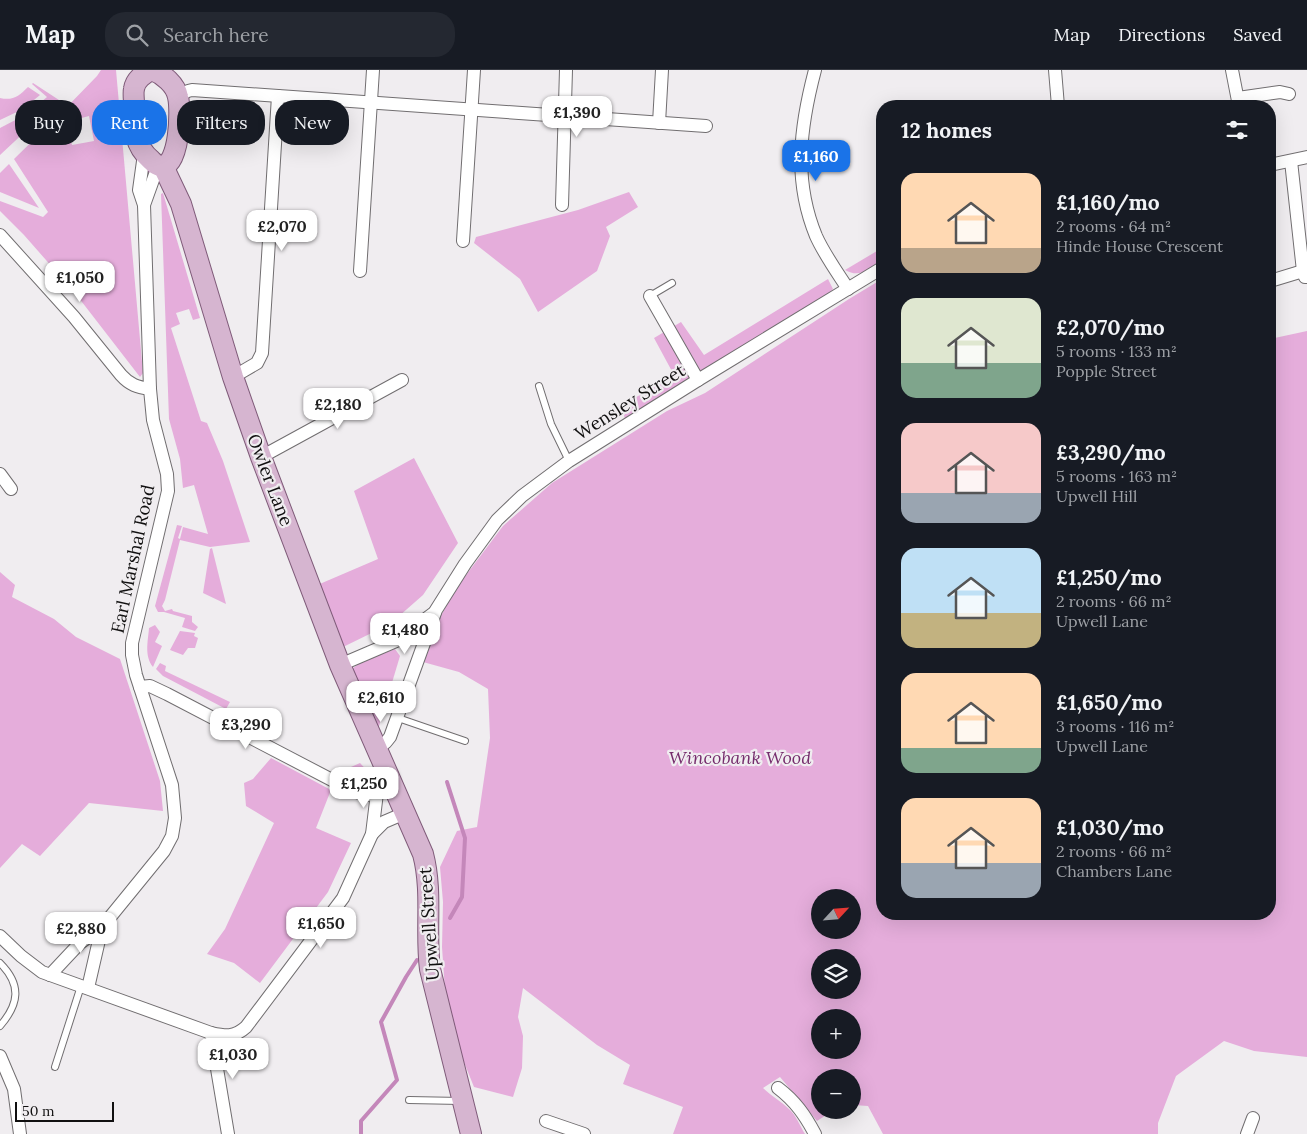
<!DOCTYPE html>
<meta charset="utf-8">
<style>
body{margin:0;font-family:Lora,serif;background:#242831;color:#f1f3f6;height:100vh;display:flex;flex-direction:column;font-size:19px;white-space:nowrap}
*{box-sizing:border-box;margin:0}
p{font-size:16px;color:#9ea1a6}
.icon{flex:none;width:28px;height:28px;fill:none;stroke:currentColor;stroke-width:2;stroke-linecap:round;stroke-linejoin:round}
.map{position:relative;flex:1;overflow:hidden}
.sheet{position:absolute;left:876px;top:30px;width:400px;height:820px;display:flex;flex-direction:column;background:#171b24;border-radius:20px;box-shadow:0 5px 20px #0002}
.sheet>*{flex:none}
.hud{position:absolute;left:15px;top:30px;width:475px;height:45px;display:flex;gap:10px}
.needle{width:32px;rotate:64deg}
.tools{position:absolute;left:811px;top:819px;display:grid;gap:10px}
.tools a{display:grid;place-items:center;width:50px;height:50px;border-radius:50%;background:#171b24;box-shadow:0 5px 20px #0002;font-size:25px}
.scale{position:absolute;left:15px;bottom:12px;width:99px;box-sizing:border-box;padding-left:5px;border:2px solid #111010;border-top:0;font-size:14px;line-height:18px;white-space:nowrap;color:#111010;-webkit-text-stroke:4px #f0edf0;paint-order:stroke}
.price{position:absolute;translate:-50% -42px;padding:0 11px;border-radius:10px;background:#fff;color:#222;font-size:16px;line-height:32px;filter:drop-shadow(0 1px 2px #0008)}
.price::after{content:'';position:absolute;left:50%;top:30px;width:15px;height:11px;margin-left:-8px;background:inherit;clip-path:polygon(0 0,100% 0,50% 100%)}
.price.current{background:#1a73e8;color:#fff}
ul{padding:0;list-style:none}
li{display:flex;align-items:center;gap:15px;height:125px;padding:0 25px}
li span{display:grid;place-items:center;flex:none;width:140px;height:100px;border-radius:15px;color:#555}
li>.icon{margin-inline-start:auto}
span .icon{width:60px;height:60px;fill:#fffc;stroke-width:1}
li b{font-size:21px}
h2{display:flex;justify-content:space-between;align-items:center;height:60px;padding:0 25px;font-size:21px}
.pill{padding:0 18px;border-radius:20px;background:#171b24;box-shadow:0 5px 20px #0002;font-size:18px;line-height:45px}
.pill.current{background:#1a73e8;color:#fff}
header{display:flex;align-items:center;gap:30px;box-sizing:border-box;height:70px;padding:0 25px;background:#171b24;border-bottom:1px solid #363941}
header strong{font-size:24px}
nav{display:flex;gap:28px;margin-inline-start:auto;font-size:18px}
.search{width:350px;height:45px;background:#242831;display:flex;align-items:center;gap:12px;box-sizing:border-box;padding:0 18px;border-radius:20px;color:#9ea1a6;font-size:19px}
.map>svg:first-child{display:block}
.green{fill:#e5addb;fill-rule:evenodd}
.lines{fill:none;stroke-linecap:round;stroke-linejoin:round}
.stream{stroke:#c487ba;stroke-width:4}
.service-casing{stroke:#716e70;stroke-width:8}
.minor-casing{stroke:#716e70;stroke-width:14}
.primary-casing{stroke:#7f5b79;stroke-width:22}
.service{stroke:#fff;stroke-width:6}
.minor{stroke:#fff;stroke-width:12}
.primary{stroke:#d6b5d0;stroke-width:20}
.labels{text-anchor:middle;stroke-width:4.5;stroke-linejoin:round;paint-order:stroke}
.street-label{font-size:18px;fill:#111010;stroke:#f0edf0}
.park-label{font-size:18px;font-style:italic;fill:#752c6c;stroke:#f0edf0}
</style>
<header>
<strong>Map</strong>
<div class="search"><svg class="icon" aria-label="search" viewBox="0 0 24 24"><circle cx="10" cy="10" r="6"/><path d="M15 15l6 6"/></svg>Search here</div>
<nav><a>Map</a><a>Directions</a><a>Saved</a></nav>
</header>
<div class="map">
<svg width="1307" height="1064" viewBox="0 0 1307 1064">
<rect width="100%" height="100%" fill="#f0edf0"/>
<g class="green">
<polygon points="101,0 116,0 143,303 140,307 75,223 24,165 0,141 0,131 43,147 48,142 14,89 59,45 67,54 72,75 94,71 89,46 70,51 62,42 97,6"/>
<polygon points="33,13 59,30 0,85 0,58 27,44 47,27 32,14"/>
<path d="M28,17L40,25L23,39L0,50V28C13,31 19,26 28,17Z"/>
<polygon points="9,94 39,138 0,122 0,103"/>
<polygon points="629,122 638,137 606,157 610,166 597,201 538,242 520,209 474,173 476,167 578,140"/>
<polygon points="163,123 200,248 193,250 189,239 176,243 180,254 171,258 201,351 207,353 223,391 250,472 210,477 180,470 165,530 162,536 165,541 172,539 173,541 192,546 192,552 198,557 195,561 182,557 185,548 164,542 158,542 155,536 177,455 182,456 178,468 180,469 183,457 208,464 194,415 183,418 180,389 169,349 161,124"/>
<path d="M882,178V190C869,198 861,209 845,200Z"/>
<polygon points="828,209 833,219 828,225 625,349 621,336 674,305 654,268 681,252 704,285"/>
<path d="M882,209V844H1270V269L1307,261V987L1254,981L1224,971L1176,1006L1158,1053V1064H883L868,1036L853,1035L852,1008H820V1040H834L817,1051L780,1007L763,1018C771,1026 781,1031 789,1039C796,1045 800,1056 805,1064H673L683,1037L623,1014L630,995L597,975L523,918L518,947L523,966L522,998L513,1027L474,1017L447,950L442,877L443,832L440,797L457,761L477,757L490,668L488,619L459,602L423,592L433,561L454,521L503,456L552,413L667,341L705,323L849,229ZM820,828H852V860H820ZM820,888H852V920H820ZM820,948H852V980H820Z"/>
<polygon points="414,388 458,473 423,525 390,554 341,578 315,516 378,489 354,421"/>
<polygon points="212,478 226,534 203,523 210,479"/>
<polygon points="0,502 15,515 12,527 54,549 76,567 120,589 160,711 163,741 89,733 40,786 22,774 0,798"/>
<path d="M155,555L160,562L155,572L162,576L153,597C144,586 148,571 149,558Z"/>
<polygon points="180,561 195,563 194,566 198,568 195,578 188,578 183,585 170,580"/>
<polygon points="395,579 400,586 379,656 373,656 350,601 359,593"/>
<polygon points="160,593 166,596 165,601 230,632 226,639 163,606 156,599"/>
<polygon points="271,688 331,720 316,758 351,773 328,822 260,913 234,893 207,884 225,859 274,753 246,736 244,713 253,709"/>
<polygon points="360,693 371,705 368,710 349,701 351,697"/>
</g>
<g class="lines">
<g class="stream">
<polyline points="447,712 465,768 462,827 450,848"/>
<polyline points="361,1064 361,1051 397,1010 381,952 406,907 417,890"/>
</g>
<g class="service-casing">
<g id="service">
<polyline points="650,226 672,213"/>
<polyline points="539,316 551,354 569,391"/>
<polyline points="398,648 465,671"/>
<path d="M0,893C22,915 19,934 0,956"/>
<polyline points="55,997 81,916"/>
<polyline points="409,1030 461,1031"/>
</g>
</g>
<g class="minor-casing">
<g id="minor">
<path d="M815,0C800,57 793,110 816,166C824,184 837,202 848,219"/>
<polyline points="1055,0 1058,36"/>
<polyline points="1232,0 1239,36"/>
<polyline points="178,26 188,21 192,20 706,56"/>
<polyline points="1238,28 1280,22 1289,24"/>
<polyline points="659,53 662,0"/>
<polyline points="1291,91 1303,201 1305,207 1307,207"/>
<polyline points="1270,95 1307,87"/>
<polyline points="144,135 158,96"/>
<polyline points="562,135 566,0"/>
<path d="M0,165L74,247L121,305C130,315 137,317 150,319"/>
<polyline points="463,171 474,0"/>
<polyline points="360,201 373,0"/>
<polyline points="1270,211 1303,201"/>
<polyline points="650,226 698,310"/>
<polyline points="233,307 257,293 262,283 278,26"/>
<polyline points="261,387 402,310"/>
<polyline points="0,404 11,419"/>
<polyline points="340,595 396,571 435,542"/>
<polyline points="140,617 150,616 167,624 353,721 367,725 377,723"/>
<polyline points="376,680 386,672 390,667 436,540 465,494 497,450 522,426 569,391 698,310 882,198"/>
<polyline points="372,764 384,752 405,743"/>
<path d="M0,866L21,886L42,902L211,963C225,966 234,968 246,957L343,828L372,764L377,723L380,716L389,707"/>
<polyline points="50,905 80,873 102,857 164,781 172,766 175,748 172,715 136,605 132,585 132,573 168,421 167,404 153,350 150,319 144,135 139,120 144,84"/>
<polyline points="88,918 102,857"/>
<polyline points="211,963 228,1064"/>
<polyline points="0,986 14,1019 20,1064"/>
<path d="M778,1018C795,1031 805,1045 815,1064"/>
<polyline points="546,1051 584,1064"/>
<polyline points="1247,1064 1253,1048"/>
</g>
</g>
<g class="primary-casing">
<g id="primary">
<path d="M152,0C144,3 135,10 134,19C133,23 134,29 134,34C134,56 133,75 151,90C154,93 157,96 161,96C180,97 181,39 178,27C176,15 163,4 152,0"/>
<path d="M163,96L181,134L233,307L261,387L340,595L423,784C433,822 425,861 430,899L471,1064"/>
</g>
</g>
<use href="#service" class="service"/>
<use href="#minor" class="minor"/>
<use href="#primary" class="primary"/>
</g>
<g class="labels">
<g class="street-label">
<text transform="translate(630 332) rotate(-32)" y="6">Wensley Street</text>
<text transform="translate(270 410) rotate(69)" y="6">Owler Lane</text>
<text transform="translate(133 489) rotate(-78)" y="6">Earl Marshal Road</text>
<text transform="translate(429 854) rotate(-94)" y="6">Upwell Street</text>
</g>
<g class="park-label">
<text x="740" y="694">Wincobank Wood</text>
</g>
</g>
</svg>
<div class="tools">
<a><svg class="needle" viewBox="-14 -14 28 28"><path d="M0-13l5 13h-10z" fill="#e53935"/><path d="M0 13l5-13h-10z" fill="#9ea1a6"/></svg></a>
<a><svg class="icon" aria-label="layers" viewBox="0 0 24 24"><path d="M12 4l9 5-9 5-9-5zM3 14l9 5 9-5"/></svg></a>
<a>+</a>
<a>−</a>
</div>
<div class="scale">50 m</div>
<b class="price" style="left:577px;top:68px">£1,390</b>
<b class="price current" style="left:816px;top:112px">£1,160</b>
<b class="price" style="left:282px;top:182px">£2,070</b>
<b class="price" style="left:80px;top:233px">£1,050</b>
<b class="price" style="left:338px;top:360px">£2,180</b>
<b class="price" style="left:405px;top:585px">£1,480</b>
<b class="price" style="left:381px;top:653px">£2,610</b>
<b class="price" style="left:246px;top:680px">£3,290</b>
<b class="price" style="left:364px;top:739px">£1,250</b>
<b class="price" style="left:321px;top:879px">£1,650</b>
<b class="price" style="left:81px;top:884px">£2,880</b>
<b class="price" style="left:233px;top:1010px">£1,030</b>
<div class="hud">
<a class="pill">Buy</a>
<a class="pill current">Rent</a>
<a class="pill">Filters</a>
<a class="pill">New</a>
</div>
<section class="sheet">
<h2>12 homes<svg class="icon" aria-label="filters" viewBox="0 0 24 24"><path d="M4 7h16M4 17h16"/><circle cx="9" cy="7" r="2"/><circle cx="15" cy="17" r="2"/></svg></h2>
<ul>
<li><span style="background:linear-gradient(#ffd9b3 75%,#b9a48a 0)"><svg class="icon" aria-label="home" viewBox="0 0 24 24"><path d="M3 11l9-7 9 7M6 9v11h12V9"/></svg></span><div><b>£1,160/mo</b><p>2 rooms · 64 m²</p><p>Hinde House Crescent</p></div></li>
<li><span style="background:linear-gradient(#dfe7d0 65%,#7fa58c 0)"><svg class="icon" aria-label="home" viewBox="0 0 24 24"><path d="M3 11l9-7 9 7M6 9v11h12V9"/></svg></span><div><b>£2,070/mo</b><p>5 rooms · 133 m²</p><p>Popple Street</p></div></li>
<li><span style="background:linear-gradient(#f6c9c9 70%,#9aa5b1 0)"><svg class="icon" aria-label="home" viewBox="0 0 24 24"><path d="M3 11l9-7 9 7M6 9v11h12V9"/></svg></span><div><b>£3,290/mo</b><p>5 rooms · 163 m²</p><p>Upwell Hill</p></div></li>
<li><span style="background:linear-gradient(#bfe0f5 65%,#c2b280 0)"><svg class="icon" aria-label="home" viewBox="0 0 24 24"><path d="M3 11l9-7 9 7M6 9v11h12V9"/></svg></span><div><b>£1,250/mo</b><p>2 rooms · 66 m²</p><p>Upwell Lane</p></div></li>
<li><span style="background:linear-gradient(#ffd9b3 75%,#7fa58c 0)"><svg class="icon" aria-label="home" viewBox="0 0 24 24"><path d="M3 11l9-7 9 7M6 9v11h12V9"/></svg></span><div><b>£1,650/mo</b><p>3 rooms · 116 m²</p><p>Upwell Lane</p></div></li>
<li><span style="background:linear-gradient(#ffd9b3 65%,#9aa5b1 0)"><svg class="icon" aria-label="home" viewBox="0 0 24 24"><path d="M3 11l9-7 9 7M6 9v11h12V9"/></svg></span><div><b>£1,030/mo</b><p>2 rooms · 66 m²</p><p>Chambers Lane</p></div></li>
</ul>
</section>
</div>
